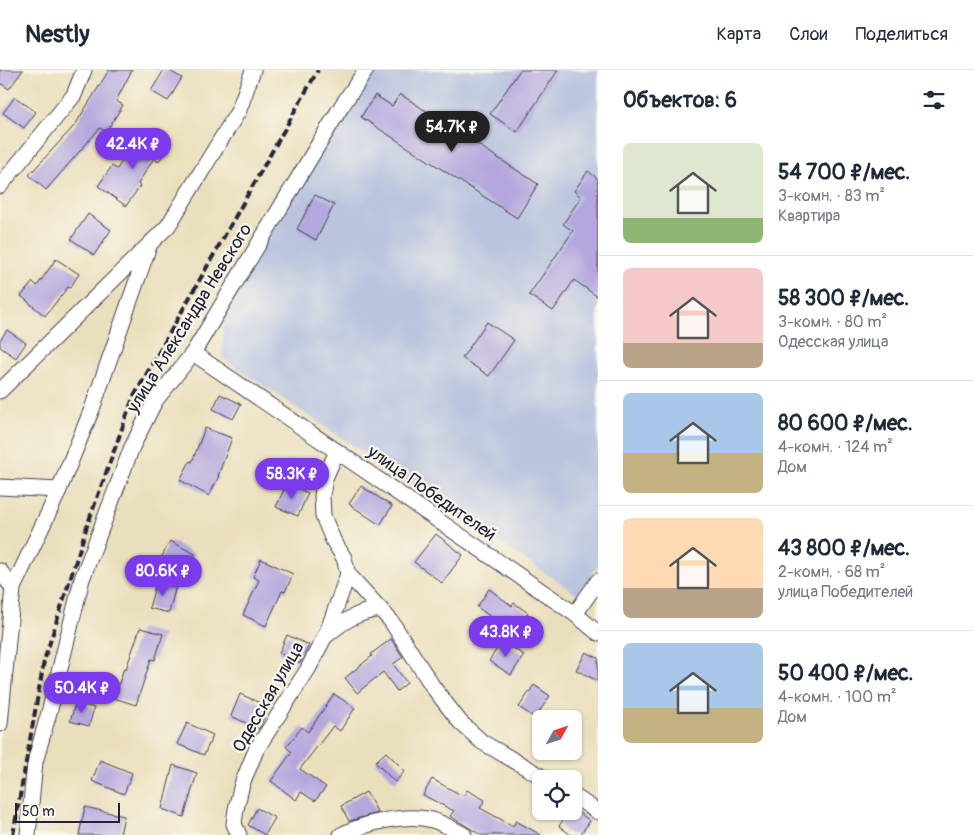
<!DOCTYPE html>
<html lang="ru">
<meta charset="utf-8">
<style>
body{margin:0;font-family:Pangolin,sans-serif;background:#f2f2f3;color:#1f2937;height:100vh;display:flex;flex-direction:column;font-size:19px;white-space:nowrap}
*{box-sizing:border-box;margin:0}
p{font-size:16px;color:#747a83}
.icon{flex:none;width:28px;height:28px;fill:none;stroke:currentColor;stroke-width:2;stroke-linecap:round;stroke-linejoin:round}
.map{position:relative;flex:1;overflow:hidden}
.drawer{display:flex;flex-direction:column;background:#fff;width:375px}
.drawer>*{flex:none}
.needle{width:32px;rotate:50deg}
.controls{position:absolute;left:532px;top:640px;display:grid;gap:10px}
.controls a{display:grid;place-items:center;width:50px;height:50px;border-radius:8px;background:#fff;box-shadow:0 1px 4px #0004;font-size:25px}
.scale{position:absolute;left:15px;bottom:12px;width:105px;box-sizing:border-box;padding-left:5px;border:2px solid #22223b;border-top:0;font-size:14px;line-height:18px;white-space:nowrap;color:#22223b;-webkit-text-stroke:4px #fbf7ec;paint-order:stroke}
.price{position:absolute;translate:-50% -42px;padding:0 11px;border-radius:18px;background:#7c3aed;color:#fff;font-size:16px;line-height:32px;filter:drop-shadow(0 1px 2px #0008)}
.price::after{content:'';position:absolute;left:50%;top:30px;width:15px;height:11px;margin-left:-8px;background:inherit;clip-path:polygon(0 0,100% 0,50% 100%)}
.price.on{background:#222;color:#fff}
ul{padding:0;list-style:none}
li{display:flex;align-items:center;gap:15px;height:125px;padding:0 25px}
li+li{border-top:1px solid #e0e1e3}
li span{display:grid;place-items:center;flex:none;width:140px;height:100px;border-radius:8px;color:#555}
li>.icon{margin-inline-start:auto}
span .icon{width:60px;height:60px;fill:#fffc;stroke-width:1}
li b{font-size:21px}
h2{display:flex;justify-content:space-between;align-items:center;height:60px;padding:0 25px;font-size:21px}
header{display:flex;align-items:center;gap:30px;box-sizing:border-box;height:70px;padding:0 25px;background:#fff;border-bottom:1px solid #e0e1e3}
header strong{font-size:24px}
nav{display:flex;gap:28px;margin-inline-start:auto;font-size:18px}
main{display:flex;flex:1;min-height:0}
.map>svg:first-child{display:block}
.industrial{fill:#bac4de}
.building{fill:#b4a7dd}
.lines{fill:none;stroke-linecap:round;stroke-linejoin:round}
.street-casing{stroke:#403e4e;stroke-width:17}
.street{stroke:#fff;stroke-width:15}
.rail{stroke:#22223b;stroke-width:4;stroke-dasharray:8 4;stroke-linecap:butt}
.labels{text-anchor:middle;stroke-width:4.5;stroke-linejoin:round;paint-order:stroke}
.street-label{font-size:18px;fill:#22223b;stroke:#fbf7ec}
</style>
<header>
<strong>Nestly</strong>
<nav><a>Карта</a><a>Слои</a><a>Поделиться</a></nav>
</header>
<main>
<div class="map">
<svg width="598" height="765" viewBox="0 0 598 765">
<rect width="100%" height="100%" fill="#fbf7ec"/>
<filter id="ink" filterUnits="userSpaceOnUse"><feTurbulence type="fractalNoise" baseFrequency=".02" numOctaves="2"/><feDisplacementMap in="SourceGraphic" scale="10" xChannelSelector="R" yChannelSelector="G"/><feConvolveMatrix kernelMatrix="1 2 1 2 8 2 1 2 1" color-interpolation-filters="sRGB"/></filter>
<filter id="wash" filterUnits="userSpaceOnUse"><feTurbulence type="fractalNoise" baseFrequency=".0096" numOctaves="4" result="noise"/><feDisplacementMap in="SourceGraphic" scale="20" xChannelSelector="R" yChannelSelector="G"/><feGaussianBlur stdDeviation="1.12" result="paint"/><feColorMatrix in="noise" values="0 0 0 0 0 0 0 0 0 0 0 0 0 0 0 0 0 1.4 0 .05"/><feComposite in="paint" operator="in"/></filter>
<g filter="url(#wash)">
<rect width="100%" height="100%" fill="#eadfbc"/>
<polygon class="industrial" points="376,0 598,0 598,495 578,525 222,288 224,242 312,92"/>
<g id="blocks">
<g class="building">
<polygon points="0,0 23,0 9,19 0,13"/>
<polygon points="109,0 132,0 116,31 123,35 106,62 100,58 46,120 29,105 75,55"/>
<polygon points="164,0 168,0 182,8 168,31 151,21"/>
<polygon points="520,0 558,0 517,62 490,44"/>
<polygon points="400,24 538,114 517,148 361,47 375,25 392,36"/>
<polygon points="15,27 36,42 24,58 3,43"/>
<polygon points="151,62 170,76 158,92 154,88 138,114 140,116 126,136 98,116 112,96 117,99 125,86 131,90"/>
<polygon points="588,101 598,109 598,227 574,210 553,241 529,225 573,161 563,154 581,127 574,121"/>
<polygon points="315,125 334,135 316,170 297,159"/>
<polygon points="88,144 111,160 94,185 71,169"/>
<polygon points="56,189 79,204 70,218 68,217 45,246 21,226 33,212 37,216"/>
<polygon points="487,252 514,270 489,306 462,288"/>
<polygon points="7,260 26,273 16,288 0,277 0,270"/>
<polygon points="220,324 241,334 233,349 213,339"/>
<polygon points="205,358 232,368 218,406 219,406 209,426 180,410 190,391 192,392"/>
<polygon points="287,413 308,423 298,446 276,437"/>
<polygon points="361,416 392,436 380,455 349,434"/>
<polygon points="436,464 463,485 442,513 414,492"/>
<polygon points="170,471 195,484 185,504 159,492"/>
<polygon points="261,489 293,504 285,522 282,521 266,556 243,545 259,510 253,507"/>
<polygon points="156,512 176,516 169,543 149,538"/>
<polygon points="489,519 512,536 514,533 528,543 513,563 477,537"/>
<polygon points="140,558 163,564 155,590 151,589 136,635 114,628 124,598 126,599"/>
<polygon points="287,565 309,575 300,593 279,583"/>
<polygon points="391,569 403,587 393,594 407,613 397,621 383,602 357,623 345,608 372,586 371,584"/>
<polygon points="502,571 524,585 511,605 489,591"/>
<polygon points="586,582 598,588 598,611 576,600"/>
<polygon points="534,615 550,626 535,648 519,637"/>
<polygon points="240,624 269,637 259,659 231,646"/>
<polygon points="334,624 355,638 340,661 333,656 300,699 326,717 315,731 301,722 296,730 271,711 292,682 286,677 302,657 308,662"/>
<polygon points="76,632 94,638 89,656 70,651"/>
<polygon points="187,653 213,665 204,685 177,674"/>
<polygon points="386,682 405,701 395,712 375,692"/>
<polygon points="100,690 132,703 124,724 92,711"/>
<polygon points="173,695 197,703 184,747 162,739"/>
<polygon points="432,709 463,726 467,720 485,730 480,738 513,756 516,751 541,765 481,765 450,746 454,741 423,725"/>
<polygon points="366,722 378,743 349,751 341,736"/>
<polygon points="85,737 124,746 120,765 79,765"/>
<polygon points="257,738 275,748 265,765 248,755"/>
<polygon points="574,739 590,751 580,765 571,765 559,756 569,741 574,741"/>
</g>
</g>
</g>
<g filter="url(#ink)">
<use href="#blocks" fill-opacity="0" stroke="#403e4e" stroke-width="1"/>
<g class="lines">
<g class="street-casing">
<g id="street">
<polyline points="0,116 74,25 84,0"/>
<polyline points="193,283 575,544 598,563"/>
<polyline points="0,321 168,156 239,40 253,0"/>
<polyline points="0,417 59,420"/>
<polyline points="0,501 13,518"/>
<polyline points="348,504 391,551 433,617 460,652 482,672 546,709"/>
<polyline points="575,544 598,511"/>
<path d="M326,566C343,551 358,542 380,539"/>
<polyline points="0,654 13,518 56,427 92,339 149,176"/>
<polyline points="574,726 598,742"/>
<polyline points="28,765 35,692 50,639 82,509 132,377 155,331 193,283 341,37 366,0"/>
<polyline points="239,765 234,754 236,739 242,714 256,680 308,599 328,560 348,504 344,488 333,470 323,446 322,426 325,408 337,381"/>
<path d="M341,765C365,753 406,743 432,750C443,753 454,760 464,765"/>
</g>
</g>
<use href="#street" class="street"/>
<polyline class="rail" points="13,765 44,591 87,456 133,328 318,0"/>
</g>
</g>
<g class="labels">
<g class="street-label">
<text transform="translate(189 248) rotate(-58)" y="6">улица Александра Невского</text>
<text transform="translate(432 423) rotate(35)" y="6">улица Победителей</text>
<text transform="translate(268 627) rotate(-60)" y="6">Одесская улица</text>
</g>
</g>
</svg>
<div class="controls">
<a><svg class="needle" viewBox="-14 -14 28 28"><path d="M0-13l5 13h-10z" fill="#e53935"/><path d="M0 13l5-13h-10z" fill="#747a83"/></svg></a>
<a><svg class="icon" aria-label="locate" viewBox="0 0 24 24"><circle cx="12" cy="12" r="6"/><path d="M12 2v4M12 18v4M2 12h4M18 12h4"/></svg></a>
</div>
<div class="scale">50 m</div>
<b class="price on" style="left:452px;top:83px">54.7K ₽</b>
<b class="price" style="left:133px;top:100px">42.4K ₽</b>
<b class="price" style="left:292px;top:430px">58.3K ₽</b>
<b class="price" style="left:163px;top:527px">80.6K ₽</b>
<b class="price" style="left:506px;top:588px">43.8K ₽</b>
<b class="price" style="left:82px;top:644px">50.4K ₽</b>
</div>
<section class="drawer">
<h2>Объектов: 6<svg class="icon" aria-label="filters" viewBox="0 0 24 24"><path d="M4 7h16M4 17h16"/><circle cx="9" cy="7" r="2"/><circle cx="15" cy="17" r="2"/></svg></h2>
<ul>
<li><span style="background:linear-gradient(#dfe7d0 75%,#8fb573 0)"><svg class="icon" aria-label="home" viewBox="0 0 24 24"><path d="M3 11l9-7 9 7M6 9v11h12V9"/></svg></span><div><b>54 700 ₽/мес.</b><p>3-комн. · 83 m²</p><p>Квартира</p></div></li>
<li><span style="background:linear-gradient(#f6c9c9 75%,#b9a48a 0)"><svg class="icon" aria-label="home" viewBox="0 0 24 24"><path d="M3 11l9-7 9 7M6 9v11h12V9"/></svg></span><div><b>58 300 ₽/мес.</b><p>3-комн. · 80 m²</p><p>Одесская улица</p></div></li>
<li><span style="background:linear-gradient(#a9c7e8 60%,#c2b280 0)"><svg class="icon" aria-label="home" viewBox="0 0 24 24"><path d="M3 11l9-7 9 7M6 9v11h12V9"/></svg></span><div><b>80 600 ₽/мес.</b><p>4-комн. · 124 m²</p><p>Дом</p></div></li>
<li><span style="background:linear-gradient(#ffd9b3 70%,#b9a48a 0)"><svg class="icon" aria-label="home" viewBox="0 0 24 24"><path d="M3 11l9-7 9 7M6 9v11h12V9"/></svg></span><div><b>43 800 ₽/мес.</b><p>2-комн. · 68 m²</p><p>улица Победителей</p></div></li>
<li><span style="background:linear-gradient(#a9c7e8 65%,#c2b280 0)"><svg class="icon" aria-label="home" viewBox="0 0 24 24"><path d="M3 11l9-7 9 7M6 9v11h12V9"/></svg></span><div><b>50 400 ₽/мес.</b><p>4-комн. · 100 m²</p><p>Дом</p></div></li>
</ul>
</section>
</main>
